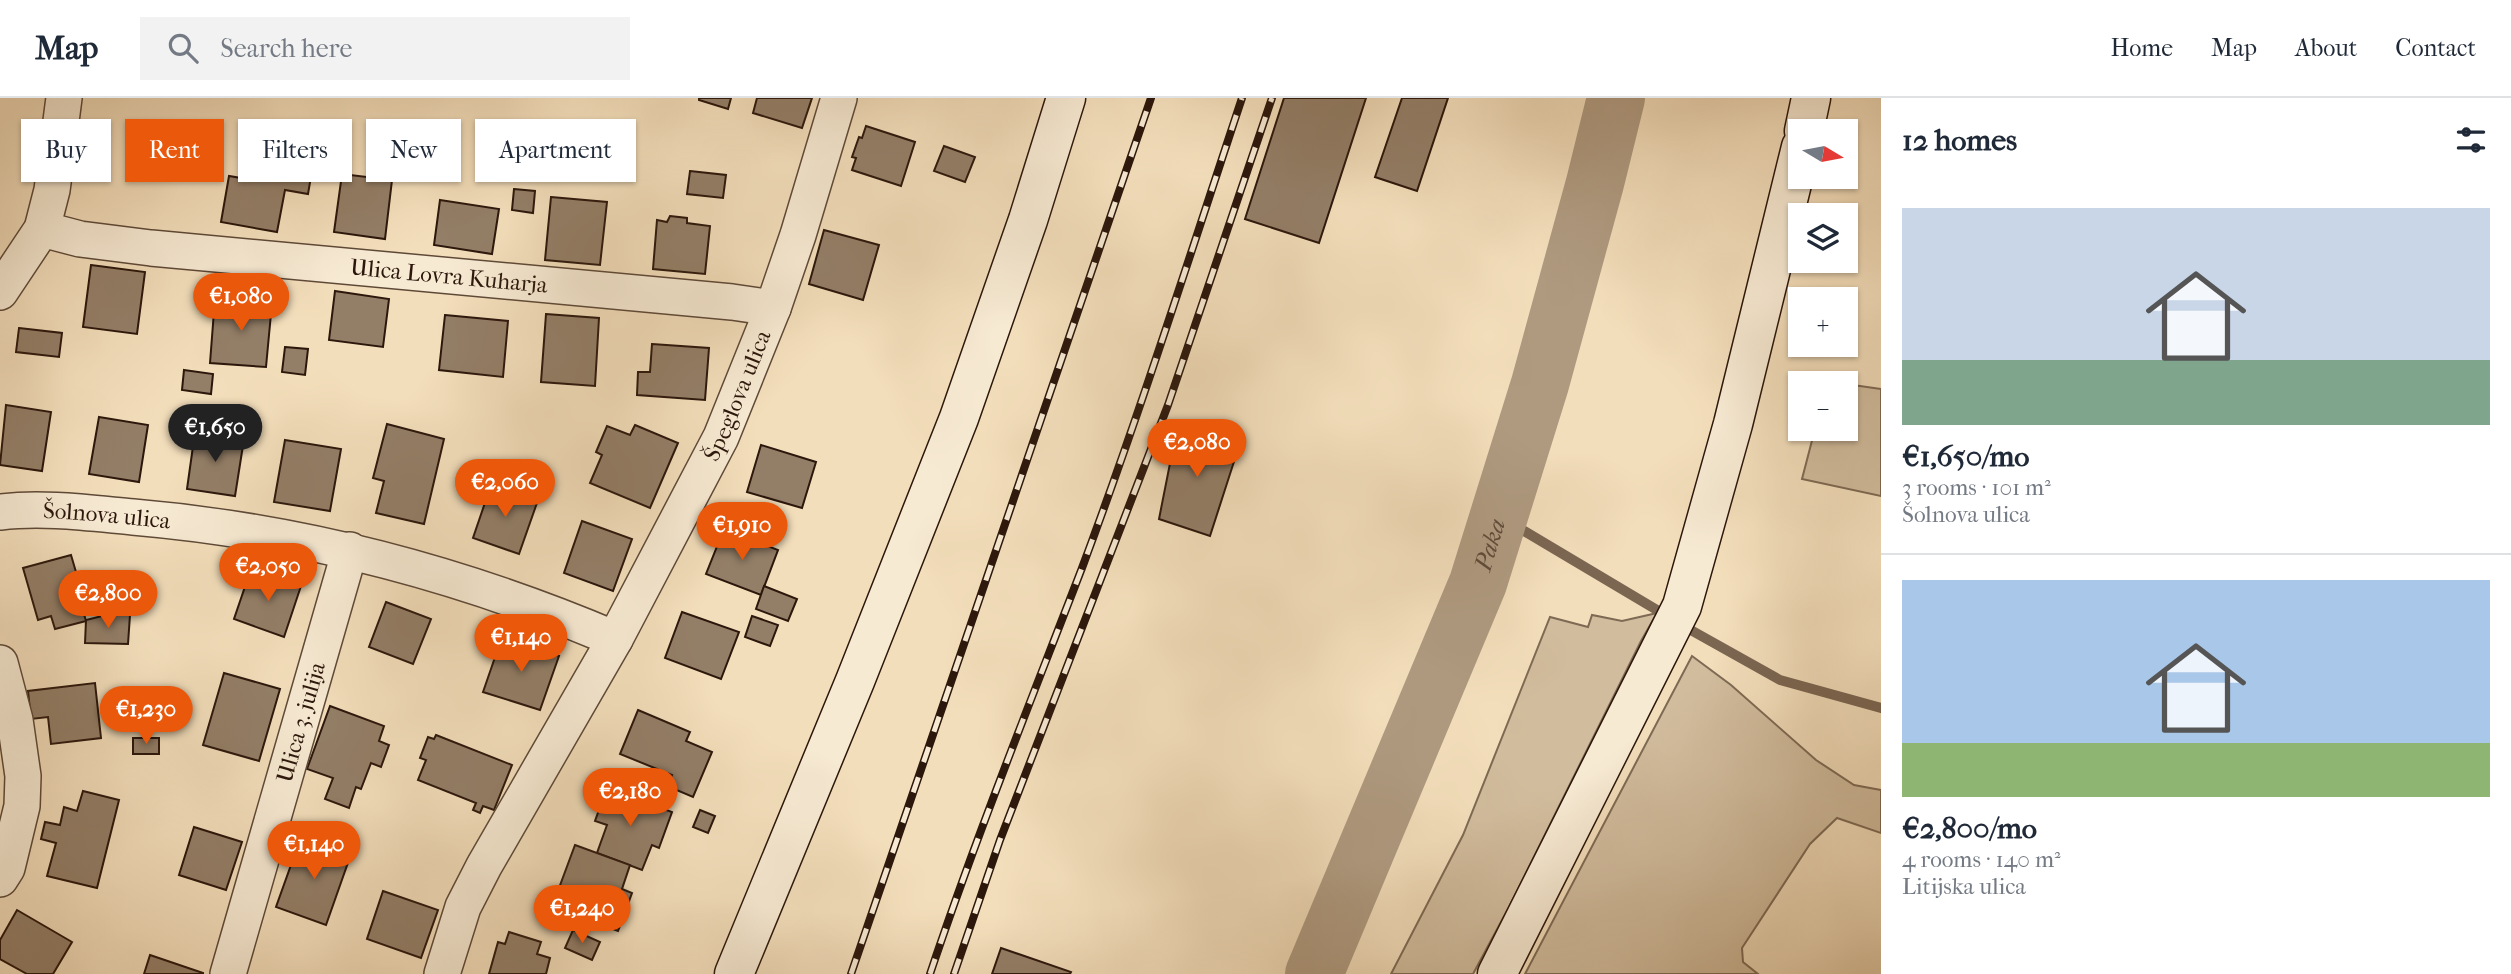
<!DOCTYPE html>
<meta charset="utf-8">
<style>
body{margin:0;font-family:"IM FELL French Canon",serif;background:#f2f2f3;color:#1f2937;height:100vh;display:flex;flex-direction:column;font-size:26px;white-space:nowrap}
*{box-sizing:border-box;margin:0}
p{font-size:23px;color:#747a83}
.icon{flex:none;width:38px;height:38px;fill:none;stroke:currentColor;stroke-width:2;stroke-linecap:round;stroke-linejoin:round}
.map{position:relative;flex:1;overflow:hidden}
.panel{display:flex;flex-direction:column;background:#fff;width:630px}
.panel>*{flex:none}
.banner{position:absolute;left:21px;top:21px;width:665px;height:63px;display:flex;gap:14px}
.needle{width:46px;rotate:100deg}
.controls{position:absolute;left:1788px;top:21px;display:grid;gap:14px}
.controls a{display:grid;place-items:center;width:70px;height:70px;border-radius:0px;background:#fff;box-shadow:0 2px 5px #0004;font-size:35px}
.price{position:absolute;translate:-50% -60px;padding:0 16px;border-radius:24px;background:#ea580c;color:#fff;font-size:23px;line-height:46px;filter:drop-shadow(0 2px 4px #0008)}
.price::after{content:'';position:absolute;left:50%;top:42px;width:21px;height:16px;margin-left:-10px;background:inherit;clip-path:polygon(0 0,100% 0,50% 100%)}
.price.current{background:#222;color:#fff}
ul{padding:0;list-style:none}
li{display:grid;align-content:center;gap:14px;height:371px;padding:0 21px}
li+li{border-top:2px solid #e0e1e3}
li span{display:grid;place-items:center;height:217px;border-radius:0px;color:#555}
li>.icon{margin-inline-start:auto}
span .icon{width:126px;height:126px;fill:#fffc;stroke-width:1}
li b{font-size:30px}
h2{display:flex;justify-content:space-between;align-items:center;height:84px;padding:0 21px;font-size:30px}
.pill{padding:0 24px;border-radius:0px;background:#fff;box-shadow:0 2px 5px #0004;font-size:24px;line-height:63px}
.pill.current{background:#ea580c;color:#fff}
header{display:flex;align-items:center;gap:42px;box-sizing:border-box;height:98px;padding:0 35px;background:#fff;border-bottom:2px solid #e0e1e3}
header strong{font-size:33px}
nav{display:flex;gap:38px;margin-inline-start:auto;font-size:24px}
.search{width:490px;height:63px;background:#f2f2f3;display:flex;align-items:center;gap:18px;box-sizing:border-box;padding:0 24px;border-radius:0px;color:#747a83;font-size:26px}
main{display:flex;flex:1;min-height:0}
.map>svg:first-child{display:block}
.green{fill:#d1bc9d;stroke:#7e6a54;stroke-width:2}
.lines{fill:none;stroke-linecap:round;stroke-linejoin:round}
.stream{stroke:#7b6652;stroke-width:10}
.river{stroke:#af9a80;stroke-width:58}
.building{fill:#937e67;stroke:#2c170c;stroke-width:2}
.street-casing{stroke:#5e4938;stroke-width:38}
.secondary-casing{stroke:#2c170c;stroke-width:41}
.street{stroke:#f7ead3;stroke-width:35}
.secondary{stroke:#f7ead3;stroke-width:38}
.rail-casing{stroke:#2c170c;stroke-width:8}
.rail{stroke:#f7ead3;stroke-width:5;stroke-dasharray:16;stroke-linecap:butt}
.labels{text-anchor:middle;stroke-width:6;stroke-linejoin:round;paint-order:stroke}
.street-label{font-size:23px;fill:#2c170c;stroke:#f7ead3}
.water-label{font-size:24px;font-style:italic;fill:#604b3a;stroke:#f7ead3}
</style>
<header>
<strong>Map</strong>
<div class="search"><svg class="icon" aria-label="search" viewBox="0 0 24 24"><circle cx="10" cy="10" r="6"/><path d="M15 15l6 6"/></svg>Search here</div>
<nav><a>Home</a><a>Map</a><a>About</a><a>Contact</a></nav>
</header>
<main>
<div class="map">
<svg width="1881" height="876" viewBox="0 0 1881 876">
<rect width="100%" height="100%" fill="#f3debb"/>
<filter id="stains"><feTurbulence type="fractalNoise" baseFrequency=".00286" numOctaves="4"/><feColorMatrix values="0 0 0 0 .2 0 0 0 0 .09 0 0 0 0 .02 0 0 0 .5 -.17"/></filter>
<radialGradient id="worn" r=".72"><stop offset=".6" stop-color="#630" stop-opacity="0"/><stop offset="1" stop-color="#630" stop-opacity=".3"/></radialGradient>
<g class="green">
<polygon points="1846,286 1881,291 1881,398 1802,381 1815,331 1846,331"/>
<polygon points="1657,515 1641,543 1509,809 1473,876 1391,876 1463,737 1550,519 1588,529 1592,517 1622,523"/>
<polygon points="1692,558 1731,587 1816,662 1854,687 1881,692 1881,735 1837,720 1810,746 1742,850 1743,864 1758,876 1525,876"/>
</g>
<g class="lines">
<g class="stream">
<polyline points="1499,418 1667,518"/>
<polyline points="1680,526 1780,582 1881,610"/>
</g>
<path class="river" id="s1" d="M1314,876L1478,485L1540,286L1595,85L1616,0"/>
</g>
<g class="building">
<polygon points="699,0 731,0 728,11 699,2"/>
<polygon points="757,0 812,0 802,30 753,15"/>
<polygon points="1284,0 1366,0 1319,145 1245,121"/>
<polygon points="1402,0 1448,0 1417,93 1375,79"/>
<polygon points="866,28 915,44 901,88 852,72 856,60 852,59 859,39 862,40"/>
<polygon points="261,40 316,49 308,96 285,92 277,134 221,124 229,78 253,82"/>
<polygon points="944,48 975,59 965,84 934,73"/>
<polygon points="319,52 338,55 336,73 317,71"/>
<polygon points="690,73 726,77 723,100 687,96"/>
<polygon points="342,76 392,82 385,141 334,134"/>
<polygon points="514,91 535,93 533,115 512,112"/>
<polygon points="551,99 607,104 600,167 545,162"/>
<polygon points="440,102 499,111 492,156 434,147"/>
<polygon points="670,118 687,120 687,125 710,128 705,176 653,171 657,122 667,124"/>
<polygon points="824,132 879,147 863,202 809,186"/>
<polygon points="91,167 145,174 137,236 83,229"/>
<polygon points="335,193 389,201 383,249 329,242"/>
<polygon points="215,200 272,205 266,269 210,265"/>
<polygon points="546,216 599,220 595,288 541,284"/>
<polygon points="445,217 508,223 503,279 439,272"/>
<polygon points="19,230 62,235 59,259 16,254"/>
<polygon points="652,246 709,250 705,302 637,297 638,274 650,274"/>
<polygon points="285,249 308,251 305,277 282,274"/>
<polygon points="184,272 213,276 211,296 182,292"/>
<polygon points="6,307 51,314 42,373 0,367"/>
<polygon points="99,319 148,327 139,384 89,376"/>
<polygon points="1178,325 1240,345 1210,438 1159,421"/>
<polygon points="387,326 444,341 424,426 376,415 384,383 373,380"/>
<polygon points="635,327 678,345 650,410 590,385 602,357 596,354 607,328 630,337"/>
<polygon points="195,334 244,341 235,398 187,391"/>
<polygon points="285,342 341,351 330,413 274,404"/>
<polygon points="761,347 816,364 802,410 747,394"/>
<polygon points="491,387 538,402 519,456 473,440"/>
<polygon points="582,423 632,441 613,493 564,475"/>
<polygon points="724,431 778,452 761,497 706,476"/>
<polygon points="71,457 86,508 82,509 86,523 55,531 51,518 38,522 23,470"/>
<polygon points="251,471 301,488 284,539 234,521"/>
<polygon points="764,488 797,501 788,523 756,511"/>
<polygon points="386,504 431,521 413,566 369,549"/>
<polygon points="682,514 739,534 721,581 665,560"/>
<polygon points="110,516 130,517 128,546 85,545 86,522"/>
<polygon points="752,518 778,527 770,548 745,539"/>
<polygon points="502,539 559,558 540,612 483,594"/>
<polygon points="224,575 280,591 259,663 203,647"/>
<polygon points="95,585 101,640 51,646 48,619 31,621 28,593"/>
<polygon points="330,608 384,628 379,643 389,647 381,669 371,665 361,691 356,689 349,710 325,701 333,680 307,671"/>
<polygon points="638,612 690,634 686,643 712,654 693,699 667,688 672,677 620,656"/>
<polygon points="436,637 512,667 494,712 483,708 480,715 473,712 476,705 418,682 426,662 420,660 428,639 434,641"/>
<rect x="133" y="640" width="26" height="16"/>
<polygon points="607,690 672,714 659,750 652,747 642,772 597,755 607,727 595,723"/>
<polygon points="83,693 119,702 97,790 47,778 56,745 41,741 45,724 60,727 64,709 77,713"/>
<polygon points="700,712 715,718 708,735 693,729"/>
<polygon points="194,729 242,744 226,792 179,777"/>
<polygon points="301,739 351,756 326,827 276,809"/>
<polygon points="575,747 630,767 622,791 632,795 618,833 552,809"/>
<polygon points="383,793 438,812 421,860 367,841"/>
<polygon points="17,812 72,844 53,876 27,876 0,861 0,842"/>
<polygon points="573,832 600,844 592,862 565,850"/>
<polygon points="509,834 541,844 537,856 550,860 546,876 489,876 498,844 505,846"/>
<polygon points="1001,850 1071,874 1070,876 992,876"/>
<polygon points="150,857 203,875 203,876 144,876"/>
</g>
<g class="lines">
<g class="street-casing">
<g id="street">
<path id="s2" d="M42,131L80,141L151,150L732,204L773,210"/>
<polyline points="0,194 42,131 52,92 64,0"/>
<path id="s3" d="M0,414C44,409 89,415 133,419C298,433 462,476 615,541"/>
<polyline points="0,565 15,622 23,678 22,708 7,770 0,781"/>
<path id="s4" d="M228,876L350,452"/>
<path id="s5" d="M442,876L463,809L484,768L615,541L721,339L773,210L798,137L839,0"/>
</g>
</g>
<g class="secondary-casing">
<g id="secondary">
<polyline points="1804,33 1811,0"/>
<polyline points="734,876 855,583 959,320 1028,122 1066,0"/>
<polyline points="1497,876 1682,508 1733,326 1801,49"/>
</g>
</g>
<use href="#street" class="street"/>
<use href="#secondary" class="secondary"/>
<g class="rail-casing">
<g id="rail">
<polyline points="851,876 1151,0"/>
<path d="M930,876C976,739 1030,605 1082,470C1140,315 1190,157 1242,0"/>
<polyline points="954,876 1000,742 1168,307 1272,0"/>
</g>
</g>
<use href="#rail" class="rail"/>
</g>
<g class="labels">
<g class="street-label">
<text dy="8" stroke="none"><textPath href="#s2" startOffset="410">Ulica Lovra Kuharja</textPath></text>
<text dy="8" stroke="none"><textPath href="#s5" startOffset="651">Špeglova ulica</textPath></text>
<text dy="8" stroke="none"><textPath href="#s3" startOffset="107">Šolnova ulica</textPath></text>
<text dy="8" stroke="none"><textPath href="#s4" startOffset="262">Ulica 3. julija</textPath></text>
</g>
<g class="water-label">
<text dy="8" stroke="none"><textPath href="#s1" startOffset="464">Paka</textPath></text>
</g>
</g>
<rect width="100%" height="100%" filter="url(#stains)"/>
<rect width="100%" height="100%" fill="url(#worn)"/>
</svg>
<div class="controls">
<a><svg class="needle" viewBox="-14 -14 28 28"><path d="M0-13l5 13h-10z" fill="#e53935"/><path d="M0 13l5-13h-10z" fill="#747a83"/></svg></a>
<a><svg class="icon" aria-label="layers" viewBox="0 0 24 24"><path d="M12 4l9 5-9 5-9-5zM3 14l9 5 9-5"/></svg></a>
<a>+</a>
<a>−</a>
</div>
<b class="price" style="left:241px;top:235px">€1,080</b>
<b class="price current" style="left:215px;top:366px">€1,650</b>
<b class="price" style="left:1197px;top:381px">€2,080</b>
<b class="price" style="left:505px;top:421px">€2,060</b>
<b class="price" style="left:742px;top:464px">€1,910</b>
<b class="price" style="left:268px;top:505px">€2,050</b>
<b class="price" style="left:108px;top:532px">€2,800</b>
<b class="price" style="left:521px;top:576px">€1,140</b>
<b class="price" style="left:146px;top:648px">€1,230</b>
<b class="price" style="left:630px;top:730px">€2,180</b>
<b class="price" style="left:314px;top:783px">€1,140</b>
<b class="price" style="left:582px;top:847px">€1,240</b>
<div class="banner">
<a class="pill">Buy</a>
<a class="pill current">Rent</a>
<a class="pill">Filters</a>
<a class="pill">New</a>
<a class="pill">Apartment</a>
</div>
</div>
<section class="panel">
<h2>12 homes<svg class="icon" aria-label="filters" viewBox="0 0 24 24"><path d="M4 7h16M4 17h16"/><circle cx="9" cy="7" r="2"/><circle cx="15" cy="17" r="2"/></svg></h2>
<ul>
<li><span style="background:linear-gradient(#c9d6e8 70%,#7fa58c 0)"><svg class="icon" aria-label="home" viewBox="0 0 24 24"><path d="M3 11l9-7 9 7M6 9v11h12V9"/></svg></span><div><b>€1,650/mo</b><p>3 rooms · 101 m²</p><p>Šolnova ulica</p></div></li>
<li><span style="background:linear-gradient(#a9c7e8 75%,#8fb573 0)"><svg class="icon" aria-label="home" viewBox="0 0 24 24"><path d="M3 11l9-7 9 7M6 9v11h12V9"/></svg></span><div><b>€2,800/mo</b><p>4 rooms · 140 m²</p><p>Litijska ulica</p></div></li>
</ul>
</section>
</main>
